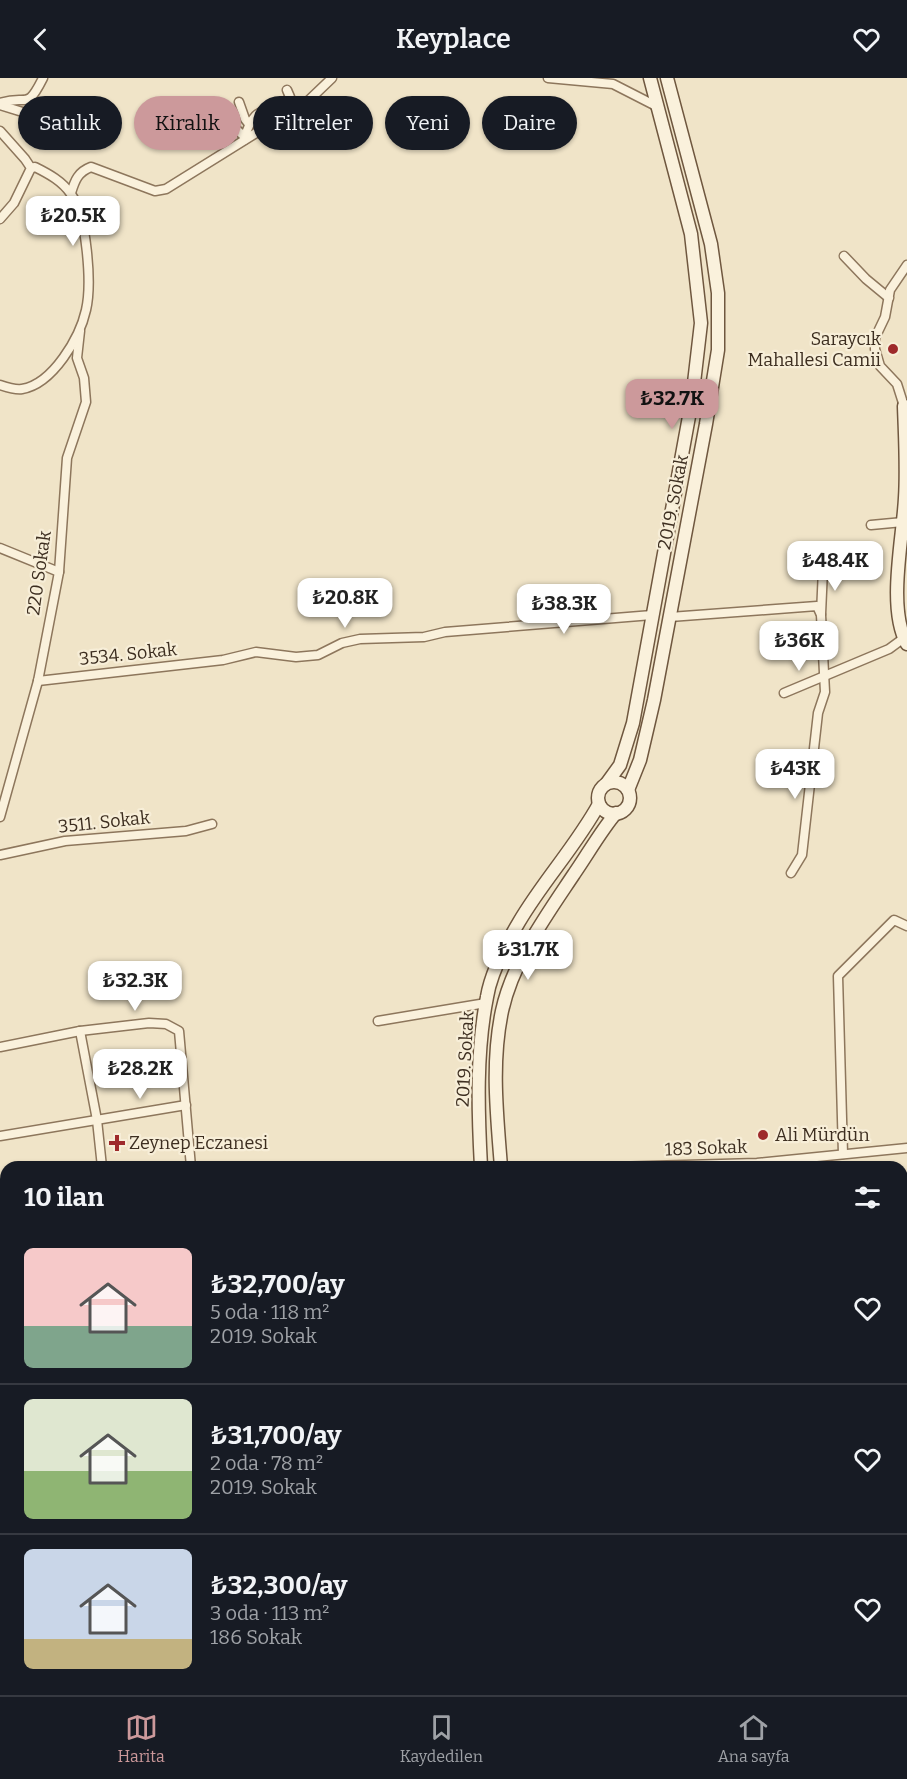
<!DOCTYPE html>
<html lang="tr">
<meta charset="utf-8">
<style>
body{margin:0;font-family:Bitter,serif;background:#20242c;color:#f1f3f6;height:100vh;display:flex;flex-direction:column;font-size:22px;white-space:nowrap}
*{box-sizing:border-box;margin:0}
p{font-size:20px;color:#9ea1a6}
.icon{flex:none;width:33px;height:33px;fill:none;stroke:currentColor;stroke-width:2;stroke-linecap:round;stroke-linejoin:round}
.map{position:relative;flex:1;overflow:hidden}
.sheet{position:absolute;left:0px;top:1083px;width:908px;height:534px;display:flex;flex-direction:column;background:#171b24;border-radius:18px 18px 0 0;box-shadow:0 2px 4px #0004}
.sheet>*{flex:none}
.banner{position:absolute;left:18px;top:18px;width:600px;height:54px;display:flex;gap:12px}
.price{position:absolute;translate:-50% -51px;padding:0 14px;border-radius:12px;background:#fff;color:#222;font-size:20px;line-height:39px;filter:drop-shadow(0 2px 3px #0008)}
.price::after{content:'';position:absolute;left:50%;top:36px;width:18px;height:14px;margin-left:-9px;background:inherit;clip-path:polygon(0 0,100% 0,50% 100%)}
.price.active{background:#cc999b;color:#111}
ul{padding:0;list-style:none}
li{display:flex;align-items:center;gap:18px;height:150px;padding:0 24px}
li+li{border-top:2px solid #363941}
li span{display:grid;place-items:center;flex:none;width:168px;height:120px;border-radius:9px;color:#555}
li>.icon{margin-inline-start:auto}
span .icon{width:72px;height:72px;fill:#fffc;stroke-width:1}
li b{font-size:26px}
h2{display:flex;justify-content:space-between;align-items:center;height:72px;padding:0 24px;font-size:26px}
.chip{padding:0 21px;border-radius:27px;background:#171b24;box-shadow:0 2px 4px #0004;font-size:21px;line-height:54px}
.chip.active{background:#cc999b;color:#111}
header{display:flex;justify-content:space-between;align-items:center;height:78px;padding:0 24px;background:#171b24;font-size:27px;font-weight:600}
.menu{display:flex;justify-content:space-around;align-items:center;height:84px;border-top:2px solid #363941;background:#171b24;font-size:16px;color:#9ea1a6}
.menu a{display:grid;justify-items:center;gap:3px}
.menu .active{color:#cc999b}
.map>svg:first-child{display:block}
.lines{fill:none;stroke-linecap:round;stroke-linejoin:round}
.stream{stroke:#6f938a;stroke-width:2}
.street-casing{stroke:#8d765c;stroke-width:11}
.secondary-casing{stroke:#6f573f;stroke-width:15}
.highway-casing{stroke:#5b4430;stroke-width:18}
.street{stroke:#faf1dc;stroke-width:8}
.secondary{stroke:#faf1dc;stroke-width:12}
.highway{stroke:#e0a458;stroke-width:15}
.poi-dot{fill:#9e2a2b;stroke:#f7eed8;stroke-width:2}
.labels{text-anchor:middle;stroke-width:4.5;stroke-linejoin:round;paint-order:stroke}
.poi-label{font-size:18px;fill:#3d2e20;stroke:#f7eed8;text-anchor:start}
.street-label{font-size:18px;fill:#3d2e20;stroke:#f7eed8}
</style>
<header><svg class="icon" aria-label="back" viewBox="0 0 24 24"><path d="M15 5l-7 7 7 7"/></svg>Keyplace<svg class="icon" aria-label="heart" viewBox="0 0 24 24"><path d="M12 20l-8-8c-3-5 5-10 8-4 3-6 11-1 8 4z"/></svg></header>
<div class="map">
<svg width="907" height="1617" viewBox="0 0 907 1617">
<rect width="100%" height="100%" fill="#f0e4c8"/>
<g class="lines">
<polyline class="stream" points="872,1611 875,1617"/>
<g class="street-casing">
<g id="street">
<polyline points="548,0 613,6 658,29"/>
<polyline points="239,24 245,41 249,46"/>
<path d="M0,25C28,16 26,34 43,0"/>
<polyline points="215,25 229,45 245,59"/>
<polyline points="0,27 29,36 57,38"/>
<polyline points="0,53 25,81 31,90 14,125 0,141"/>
<path d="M244,62C255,20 271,40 290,19L287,12"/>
<path d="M71,115C75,102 78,94 91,89L155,113L166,111L256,55L285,33L308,23L332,0"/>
<polyline points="844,178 866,201 889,220"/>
<path d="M0,307C6,309 16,312 22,311C53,306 80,259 86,232C92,206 87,138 71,116C62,103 49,96 35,89L31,90"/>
<polyline points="904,328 897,306 880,288 875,271 875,260 885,239 890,212 907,187"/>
<polyline points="871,447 903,444"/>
<polyline points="0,470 59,494"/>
<polyline points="821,536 823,491"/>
<polyline points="670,539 817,528 821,537 825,614 818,635 802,777 791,795"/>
<polyline points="38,603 223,582 256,574 296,579 318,577 342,565 360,561 424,559 445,554 652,537"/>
<polyline points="784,615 889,571 904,560"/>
<polyline points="0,739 38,603 59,494 67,380 86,324 84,300 77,280 80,253"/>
<polyline points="0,777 65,763 186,753 212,746"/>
<polyline points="378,943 486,925"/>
<polyline points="80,953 97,1042 102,1089"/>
<polyline points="0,969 80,953 149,945 166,946 179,953 191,1089"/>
<polyline points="0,1058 186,1027"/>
<polyline points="843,1076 838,898 894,842 907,848"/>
<polyline points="613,1089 757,1085 907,1070"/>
<polyline points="0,1167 6,1166"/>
<polyline points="0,1567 6,1578"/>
<polyline points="29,1611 33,1617"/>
<polyline points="289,1611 291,1617"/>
<polyline points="535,1611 536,1617"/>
<polyline points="547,1611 547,1617"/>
<polyline points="664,1611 666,1617"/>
<polyline points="772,1611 773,1617"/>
<polyline points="903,1617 907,1617"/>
</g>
</g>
<g class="secondary-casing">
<g id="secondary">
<path d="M904,328C905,359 907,390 905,420C903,461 887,530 907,566"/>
<circle cx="614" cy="720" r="16"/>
<polyline points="607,705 620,687 633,645 692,322 701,245 691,156 650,0"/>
<polyline points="628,712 640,682 654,622 706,346 718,272 718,215 711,166 667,0"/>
<path d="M481,1089C478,1033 476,974 487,919C491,894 506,866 519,844C543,803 576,768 599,726"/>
<path d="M501,1089C497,1037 491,985 502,933C513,883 546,838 574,796C588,776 600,754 616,735"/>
<polyline points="0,1592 6,1588"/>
<polyline points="402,1611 405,1617"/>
</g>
</g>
<g class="highway-casing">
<g id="highway">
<polyline points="902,1371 907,1370"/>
<polyline points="902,1384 907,1384"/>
<polyline points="902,1396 907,1395"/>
<polyline points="902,1408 907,1408"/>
<polyline points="0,1470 6,1469"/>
<polyline points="0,1486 6,1485"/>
</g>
</g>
<use href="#street" class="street"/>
<use href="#secondary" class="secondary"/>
<use href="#highway" class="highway"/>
</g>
<g class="poi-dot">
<circle cx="893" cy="271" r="6"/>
<circle cx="763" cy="1057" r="6"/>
<path d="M114 1056h6v6h6v6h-6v6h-6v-6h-6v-6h6z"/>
</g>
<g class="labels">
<g class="poi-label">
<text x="881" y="267" text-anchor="end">Saraycık<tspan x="881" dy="21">Mahallesi Camii</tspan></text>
<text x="775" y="1063">Ali Mürdün</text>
<text x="129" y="1071">Zeynep Eczanesi</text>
</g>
<g class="street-label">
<text transform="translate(673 424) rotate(-79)" y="6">2019. Sokak</text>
<text transform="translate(39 495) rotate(-82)" y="6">220 Sokak</text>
<text transform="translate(128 576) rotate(-6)" y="6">3534. Sokak</text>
<text transform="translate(104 744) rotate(-6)" y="6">3511. Sokak</text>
<text transform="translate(465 981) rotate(-87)" y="6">2019. Sokak</text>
<text transform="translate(706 1070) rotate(-2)" y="6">183 Sokak</text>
</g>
</g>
</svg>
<b class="price" style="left:73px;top:169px">₺20.5K</b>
<b class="price active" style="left:672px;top:352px">₺32.7K</b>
<b class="price" style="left:835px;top:514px">₺48.4K</b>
<b class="price" style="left:345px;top:551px">₺20.8K</b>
<b class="price" style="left:564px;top:557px">₺38.3K</b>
<b class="price" style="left:799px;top:594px">₺36K</b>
<b class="price" style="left:795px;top:722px">₺43K</b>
<b class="price" style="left:528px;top:903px">₺31.7K</b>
<b class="price" style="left:135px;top:934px">₺32.3K</b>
<b class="price" style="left:140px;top:1022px">₺28.2K</b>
<div class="banner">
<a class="chip">Satılık</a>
<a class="chip active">Kiralık</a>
<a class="chip">Filtreler</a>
<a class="chip">Yeni</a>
<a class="chip">Daire</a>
</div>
<section class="sheet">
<h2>10 ilan<svg class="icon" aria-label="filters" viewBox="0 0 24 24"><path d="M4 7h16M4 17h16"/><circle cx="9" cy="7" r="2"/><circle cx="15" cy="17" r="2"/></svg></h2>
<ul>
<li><span style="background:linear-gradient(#f6c9c9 65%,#7fa58c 0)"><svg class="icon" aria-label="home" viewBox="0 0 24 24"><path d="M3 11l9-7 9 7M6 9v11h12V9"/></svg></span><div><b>₺32,700/ay</b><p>5 oda · 118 m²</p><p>2019. Sokak</p></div><svg class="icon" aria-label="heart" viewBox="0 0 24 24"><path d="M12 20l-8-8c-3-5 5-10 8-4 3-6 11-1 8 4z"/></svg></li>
<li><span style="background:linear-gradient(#dfe7d0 60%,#8fb573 0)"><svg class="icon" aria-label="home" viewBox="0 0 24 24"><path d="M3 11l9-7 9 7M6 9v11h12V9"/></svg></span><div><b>₺31,700/ay</b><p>2 oda · 78 m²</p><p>2019. Sokak</p></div><svg class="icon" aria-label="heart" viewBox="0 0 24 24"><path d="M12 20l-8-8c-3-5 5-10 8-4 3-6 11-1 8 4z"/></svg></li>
<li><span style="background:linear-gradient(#c9d6e8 75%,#c2b280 0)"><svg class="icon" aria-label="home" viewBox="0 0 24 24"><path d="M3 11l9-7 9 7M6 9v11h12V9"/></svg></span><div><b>₺32,300/ay</b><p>3 oda · 113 m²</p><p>186 Sokak</p></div><svg class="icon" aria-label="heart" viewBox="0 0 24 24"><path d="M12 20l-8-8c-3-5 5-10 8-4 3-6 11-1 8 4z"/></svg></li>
</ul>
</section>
</div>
<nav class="menu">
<a class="active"><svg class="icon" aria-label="map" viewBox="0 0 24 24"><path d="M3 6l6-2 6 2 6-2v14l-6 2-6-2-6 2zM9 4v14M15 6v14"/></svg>Harita</a>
<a><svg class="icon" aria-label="saved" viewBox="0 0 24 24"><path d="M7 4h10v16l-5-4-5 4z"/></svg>Kaydedilen</a>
<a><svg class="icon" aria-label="home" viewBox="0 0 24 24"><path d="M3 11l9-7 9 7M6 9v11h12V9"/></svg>Ana sayfa</a>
</nav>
